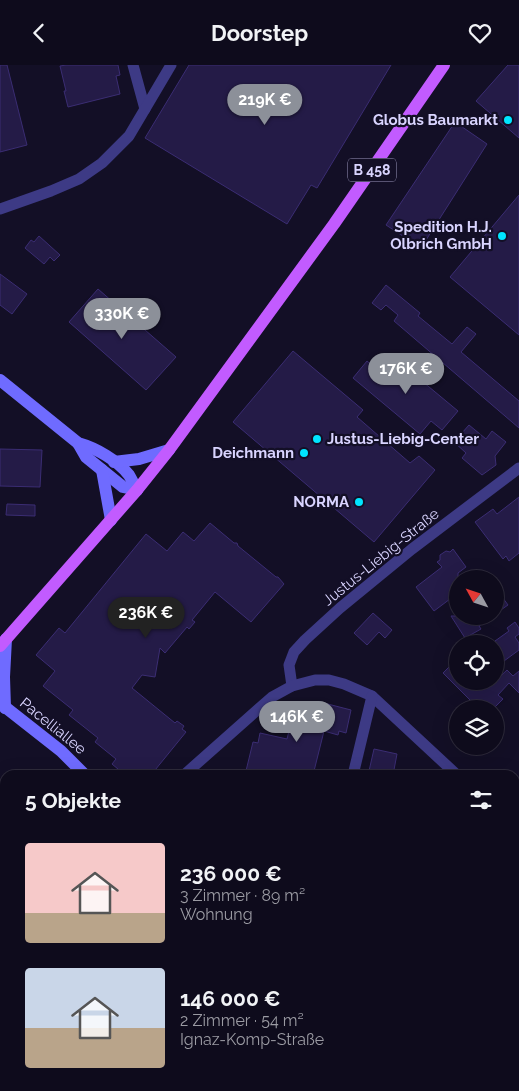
<!DOCTYPE html>
<html lang="de">
<meta charset="utf-8">
<style>
body{margin:0;font-family:Raleway,sans-serif;background:#171425;color:#f1f3f6;height:100vh;display:flex;flex-direction:column;font-size:19px;white-space:nowrap}
*{box-sizing:border-box;margin:0}
p{font-size:16px;color:#9b9ba3}
.icon{flex:none;width:28px;height:28px;fill:none;stroke:currentColor;stroke-width:2;stroke-linecap:round;stroke-linejoin:round}
.map{position:relative;flex:1;overflow:hidden}
.sheet{position:absolute;left:0px;top:705px;width:520px;height:321px;display:flex;flex-direction:column;background:#0e0b1c;border-radius:15px 15px 0 0;box-shadow:0 5px 20px #0002,0 0 0 1px #2e2b3b}
.sheet>*{flex:none}
.needle{width:32px;rotate:310deg}
.tools{position:absolute;left:449px;top:505px;display:grid;gap:10px}
.tools a{display:grid;place-items:center;width:55px;height:55px;border-radius:50%;background:#0e0b1c;box-shadow:0 5px 20px #0002,0 0 0 1px #2e2b3b;font-size:25px}
.price{position:absolute;translate:-50% -42px;padding:0 11px;border-radius:18px;background:#8c9099;color:#fff;font-size:16px;line-height:32px;filter:drop-shadow(0 1px 2px #0008)}
.price::after{content:'';position:absolute;left:50%;top:30px;width:15px;height:11px;margin-left:-8px;background:inherit;clip-path:polygon(0 0,100% 0,50% 100%)}
.price.current{background:#222;color:#fff}
ul{padding:0;list-style:none}
li{display:flex;align-items:center;gap:15px;height:125px;padding:0 25px}
li span{display:grid;place-items:center;flex:none;width:140px;height:100px;border-radius:5px;color:#555}
li>.icon{margin-inline-start:auto}
span .icon{width:60px;height:60px;fill:#fffc;stroke-width:1}
li b{font-size:21px}
h2{display:flex;justify-content:space-between;align-items:center;height:60px;padding:0 25px;font-size:21px}
header{display:flex;justify-content:space-between;align-items:center;height:65px;padding:0 25px;background:#0e0b1c;font-size:22px;font-weight:700}
.map>svg:first-child{display:block}
.building{fill:#241b47;stroke:#3b2d73}
.lines{fill:none;stroke-linecap:round;stroke-linejoin:round}
.street{stroke:#3d3a85;stroke-width:11}
.secondary{stroke:#6f6bff;stroke-width:12}
.primary{stroke:#c25bff;stroke-width:12}
.poi-dot{fill:#00e5ff;stroke:#130f26;stroke-width:2}
.labels{text-anchor:middle;stroke-width:4.5;stroke-linejoin:round;paint-order:stroke}
.shield{fill:#130f26;stroke:#9e99be;stroke-width:1}
.shield-label{font-size:14px;font-weight:bold;fill:#d9d4ff}
.poi-label{font-size:15px;font-weight:bold;fill:#d9d4ff;stroke:#130f26;text-anchor:end}
.street-label{font-size:15px;fill:#d9d4ff;stroke:#130f26}
</style>
<header><svg class="icon" aria-label="back" viewBox="0 0 24 24"><path d="M15 5l-7 7 7 7"/></svg>Doorstep<svg class="icon" aria-label="heart" viewBox="0 0 24 24"><path d="M12 20l-8-8c-3-5 5-10 8-4 3-6 11-1 8 4z"/></svg></header>
<div class="map">
<svg width="519" height="1026" viewBox="0 0 519 1026">
<rect width="100%" height="100%" fill="#130f26"/>
<g class="building">
<polygon points="0,0 7,0 27,80 0,87"/>
<polygon points="66,0 118,0 120,10 116,11 120,29 68,42 64,26 66,26 60,1"/>
<polygon points="189,0 391,0 317,123 311,120 287,159 145,73"/>
<polygon points="508,0 519,0 519,73 476,36"/>
<polygon points="455,57 487,79 421,183 386,160"/>
<polygon points="519,130 519,270 450,212"/>
<polygon points="39,171 60,190 54,196 50,192 44,199 25,183 31,175 34,177"/>
<polygon points="0,209 27,229 12,249 0,240"/>
<polygon points="386,220 420,248 418,251 452,279 467,262 476,269 461,287 519,336 519,363 394,256 398,250 386,240 381,245 372,238"/>
<polygon points="98,224 176,292 146,325 69,257"/>
<polygon points="293,286 363,345 357,352 410,398 419,391 435,405 374,477 233,357"/>
<polygon points="393,292 458,346 442,365 431,356 420,369 353,313 367,296 380,307"/>
<polygon points="469,360 486,374 492,366 506,377 495,391 496,400 482,410 462,393 466,388 454,377"/>
<polygon points="0,384 42,385 40,422 0,421"/>
<polygon points="519,432 519,488 509,496 506,491 503,494 475,457 493,444 497,449"/>
<polygon points="7,439 35,440 35,451 6,450"/>
<polygon points="210,458 234,478 237,478 238,481 276,512 278,512 284,519 251,557 215,527 192,555 195,557 189,564 187,562 165,588 160,583 155,612 142,610 132,623 175,658 177,656 184,661 182,664 186,667 151,710 125,710 112,699 116,694 95,677 98,673 69,650 73,645 43,621 55,606 36,590 59,563 65,568 146,469 167,486 183,467 194,476"/>
<polygon points="453,484 466,502 458,508 458,528 434,546 416,522 442,502 437,497 440,495 440,490 446,486 450,487"/>
<polygon points="495,522 508,540 495,549"/>
<polygon points="373,548 392,565 385,573 379,567 367,580 354,568"/>
<polygon points="451,551 492,551 479,561 481,564 465,573"/>
<polygon points="515,557 519,563 519,569 515,572 519,578 519,585 504,596 495,582 495,576 509,566 507,563"/>
<polygon points="458,593 458,616 484,616 490,621 507,605 513,611 519,606 519,628 509,618 498,630 503,634 493,644 479,644 443,608"/>
<polygon points="320,637 351,645 346,668 339,666 338,670 324,666 313,710 245,710 253,677 258,678 260,668 287,674 293,650 301,652"/>
<polygon points="374,684 397,689 393,710 379,710 379,708 369,706"/>
</g>
<g class="lines">
<g class="street">
<polyline points="133,0 145,44"/>
<polyline points="0,144 51,126 79,114 102,98 129,71 171,0"/>
<polyline points="292,621 289,600 294,587 305,575 340,543 412,484 519,403"/>
<polyline points="184,710 272,632 292,621 315,615 329,615 344,619 372,631 457,710"/>
<polyline points="353,710 372,631"/>
<polyline points="515,764 519,769"/>
<polyline points="0,938 5,930"/>
<polyline points="464,1026 465,1021"/>
</g>
<g class="secondary">
<path d="M0,315L78,378C96,383 117,395 129,410C132,415 134,420 137,425"/>
<polyline points="78,378 86,392 123,422 137,425"/>
<polyline points="114,397 139,394 169,385"/>
<polyline points="102,405 111,455"/>
<polyline points="0,638 61,686 85,710"/>
<polyline points="5,643 4,612 6,574"/>
<polyline points="173,1026 174,1021"/>
</g>
<polyline class="primary" points="0,581 137,425 169,385 334,159 444,0"/>
</g>
<g class="poi-dot">
<circle cx="508" cy="55" r="5"/>
<circle cx="502" cy="171" r="5"/>
<circle cx="317" cy="374" r="5"/>
<circle cx="304" cy="388" r="5"/>
<circle cx="359" cy="437" r="5"/>
</g>
<g class="labels">
<rect class="shield" x="348" y="93.5" width="48" height="23" rx="4"/>
<g class="shield-label">
<text x="372" y="110">B 458</text>
</g>
<g class="poi-label">
<text x="498" y="60">Globus Baumarkt</text>
<text x="492" y="167">Spedition H.J.<tspan x="492" dy="17">Olbrich GmbH</tspan></text>
<text x="327" y="379" text-anchor="start">Justus-Liebig-Center</text>
<text x="294" y="393">Deichmann</text>
<text x="349" y="442">NORMA</text>
</g>
<g class="street-label">
<text transform="translate(381 492) rotate(-39)" y="5">Justus-Liebig-Straße</text>
<text transform="translate(53 661) rotate(39)" y="5">Pacelliallee</text>
</g>
</g>
</svg>
<div class="tools">
<a><svg class="needle" viewBox="-14 -14 28 28"><path d="M0-13l5 13h-10z" fill="#e53935"/><path d="M0 13l5-13h-10z" fill="#9b9ba3"/></svg></a>
<a><svg class="icon" aria-label="locate" viewBox="0 0 24 24"><circle cx="12" cy="12" r="6"/><path d="M12 2v4M12 18v4M2 12h4M18 12h4"/></svg></a>
<a><svg class="icon" aria-label="layers" viewBox="0 0 24 24"><path d="M12 4l9 5-9 5-9-5zM3 14l9 5 9-5"/></svg></a>
</div>
<b class="price" style="left:265px;top:61px">219K €</b>
<b class="price" style="left:122px;top:275px">330K €</b>
<b class="price" style="left:406px;top:330px">176K €</b>
<b class="price current" style="left:146px;top:574px">236K €</b>
<b class="price" style="left:297px;top:678px">146K €</b>
<section class="sheet">
<h2>5 Objekte<svg class="icon" aria-label="filters" viewBox="0 0 24 24"><path d="M4 7h16M4 17h16"/><circle cx="9" cy="7" r="2"/><circle cx="15" cy="17" r="2"/></svg></h2>
<ul>
<li><span style="background:linear-gradient(#f6c9c9 70%,#b9a48a 0)"><svg class="icon" aria-label="home" viewBox="0 0 24 24"><path d="M3 11l9-7 9 7M6 9v11h12V9"/></svg></span><div><b>236 000 €</b><p>3 Zimmer · 89 m²</p><p>Wohnung</p></div></li>
<li><span style="background:linear-gradient(#c9d6e8 60%,#b9a48a 0)"><svg class="icon" aria-label="home" viewBox="0 0 24 24"><path d="M3 11l9-7 9 7M6 9v11h12V9"/></svg></span><div><b>146 000 €</b><p>2 Zimmer · 54 m²</p><p>Ignaz-Komp-Straße</p></div></li>
</ul>
</section>
</div>
